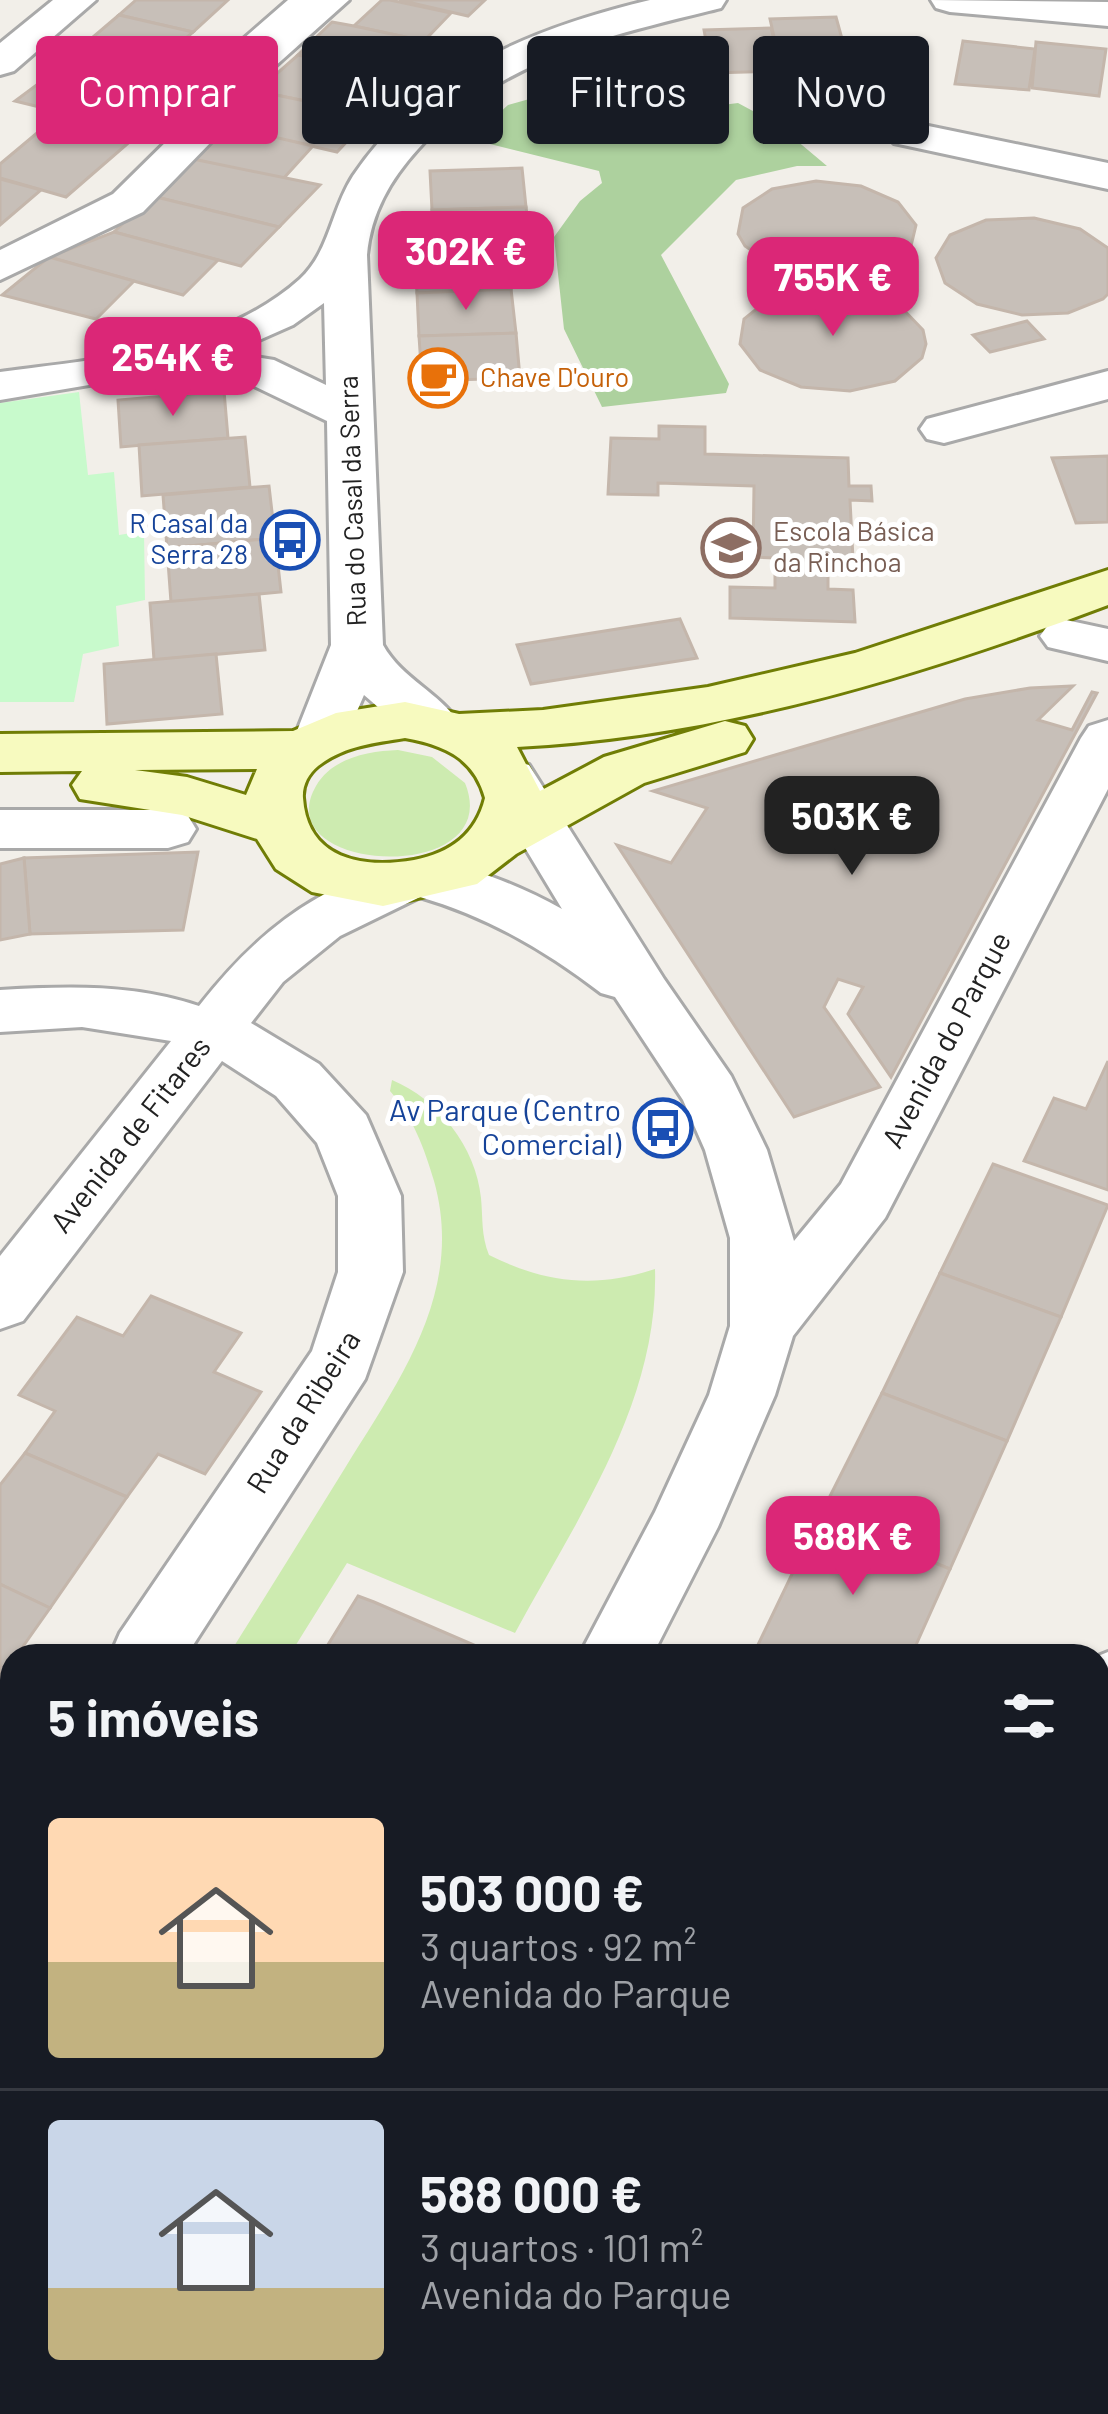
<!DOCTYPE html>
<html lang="pt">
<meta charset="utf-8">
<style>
body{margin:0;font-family:Barlow,sans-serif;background:#242831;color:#f1f3f6;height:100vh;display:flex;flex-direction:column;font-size:45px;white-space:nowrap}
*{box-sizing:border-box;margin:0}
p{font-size:39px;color:#9ea1a6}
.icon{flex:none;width:66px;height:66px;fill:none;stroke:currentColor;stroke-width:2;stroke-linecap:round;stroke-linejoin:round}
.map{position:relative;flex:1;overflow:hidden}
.panel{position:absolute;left:0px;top:1644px;width:1110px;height:771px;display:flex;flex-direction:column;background:#171b24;border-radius:36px 36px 0 0;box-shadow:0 3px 9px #0004}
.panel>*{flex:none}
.banner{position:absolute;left:36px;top:36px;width:1038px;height:108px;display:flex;gap:24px}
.price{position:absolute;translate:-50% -102px;padding:0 27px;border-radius:24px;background:#db2777;color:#fff;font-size:39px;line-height:78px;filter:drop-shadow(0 3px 6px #0008)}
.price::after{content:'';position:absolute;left:50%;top:72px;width:36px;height:27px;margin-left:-18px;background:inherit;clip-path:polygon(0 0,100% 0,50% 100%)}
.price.on{background:#222;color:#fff}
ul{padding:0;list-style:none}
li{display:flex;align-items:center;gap:36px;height:300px;padding:0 48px}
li+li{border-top:3px solid #363941}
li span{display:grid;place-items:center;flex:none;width:336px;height:240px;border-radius:12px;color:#555}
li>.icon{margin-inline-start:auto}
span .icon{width:144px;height:144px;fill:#fffc;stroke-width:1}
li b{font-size:51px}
h2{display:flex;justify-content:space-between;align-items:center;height:144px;padding:0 48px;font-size:51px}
.pill{padding:0 42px;border-radius:12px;background:#171b24;box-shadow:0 3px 9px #0004;font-size:42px;line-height:108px}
.pill.on{background:#db2777;color:#fff}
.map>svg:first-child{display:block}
.grass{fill:#cdebb0}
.forest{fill:#add19e}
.park{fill:#c8facc}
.building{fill:#c7bfb8;stroke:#c4b6ab;stroke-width:3}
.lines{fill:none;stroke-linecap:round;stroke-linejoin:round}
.lane-casing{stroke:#a9a9a9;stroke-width:6}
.street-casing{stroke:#a9a9a9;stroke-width:6}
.secondary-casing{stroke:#707d05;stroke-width:6}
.lane{fill:#fff;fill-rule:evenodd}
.street{fill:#fff;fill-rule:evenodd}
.secondary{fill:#f7fabf;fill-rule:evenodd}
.labels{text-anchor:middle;stroke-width:10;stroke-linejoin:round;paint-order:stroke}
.far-food-label{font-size:27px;fill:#c56008;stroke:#fff;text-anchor:start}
.far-street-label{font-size:27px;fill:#222;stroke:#fff}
.far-transit-label{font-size:27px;fill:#164399;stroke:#fff;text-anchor:end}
.far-education-label{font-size:27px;fill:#785e54;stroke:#fff;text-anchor:start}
.street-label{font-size:30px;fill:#222;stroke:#fff}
.transit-label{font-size:30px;fill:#164399;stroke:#fff;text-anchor:end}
</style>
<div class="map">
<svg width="1108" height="2414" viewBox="0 0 1108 2414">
<rect width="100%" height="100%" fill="#f2efe9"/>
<g class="grass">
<path d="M398,750L432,757L465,783C507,886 265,875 316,786C332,758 368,751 398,750Z"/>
<path d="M392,1080C438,1099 476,1147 481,1198C483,1219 481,1235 489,1255C545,1283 595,1289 655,1269C659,1403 576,1520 515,1633L347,1563L289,1656H228C267,1594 306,1531 345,1468C400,1379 465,1291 434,1181C424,1147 413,1118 390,1091Z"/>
</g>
<path class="forest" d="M533,98C590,125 614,150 679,136L699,108L738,103L777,124L827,166H797L736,180L661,255L729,384L726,393L602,407L564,329L554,237L580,201L602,183L599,171L486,143L475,135L508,105Z"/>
<polygon class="park" points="79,392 88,475 114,472 119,535 144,531 145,600 116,606 119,646 83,654 74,702 0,702 0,403"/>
<g class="building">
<polygon points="136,0 228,0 193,32 119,15"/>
<polygon points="382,0 390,0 451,13 424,41 354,26"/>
<polygon points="399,0 485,0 468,16"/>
<polygon points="119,15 193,32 161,60 86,43"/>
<polygon points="836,17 847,57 779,59 770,19"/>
<polygon points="332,22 354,26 443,45 405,80 298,55"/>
<polygon points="771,28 782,71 712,73 704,30"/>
<polygon points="705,40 713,80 645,82 638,42"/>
<polygon points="963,41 1035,49 1029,90 955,84"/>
<polygon points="1036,42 1106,49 1099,96 1032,88"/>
<polygon points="86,43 161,60 129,88 54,72"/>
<polygon points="298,55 405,80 372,115 257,91"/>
<polygon points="642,61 649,105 579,107 574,63"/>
<polygon points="54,72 129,88 93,120 15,101"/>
<polygon points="257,91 372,115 337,152 221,125"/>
<polygon points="61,113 141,132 66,197 0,178 0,164"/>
<polygon points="221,125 313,146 282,180 188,158"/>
<polygon points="188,158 320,185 279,227 152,196"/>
<polygon points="522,168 526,207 432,210 430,171"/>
<polygon points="0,179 41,190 0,225"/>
<polygon points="816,181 861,186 898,202 916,225 910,250 883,268 863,274 817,276 774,266 745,246 738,234 743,208 772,189"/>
<polygon points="152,196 279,227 241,266 114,232"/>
<polygon points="526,207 531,247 435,250 432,210"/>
<polygon points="1034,218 1080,229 1108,248 1108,294 1103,299 1068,313 1022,315 977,304 945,283 936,258 950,235 986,220"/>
<polygon points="114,232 218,260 183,295 49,257"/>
<polygon points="507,247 511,289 417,293 414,251"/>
<polygon points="49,257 134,281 96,319 2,295"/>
<polygon points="810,287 857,290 899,305 923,330 926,344 922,358 895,381 850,391 801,387 760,370 740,344 744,319 770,298"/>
<polygon points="511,289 516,333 419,336 417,293"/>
<polygon points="1027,321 1044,339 990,352 973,335"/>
<polygon points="516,333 520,378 422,381 419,336"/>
<polygon points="224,391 228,438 121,447 118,400"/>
<polygon points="659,426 705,427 705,454 848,458 849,486 871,486 872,501 850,500 853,559 828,558 828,589 853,590 855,622 730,618 730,587 775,588 775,558 753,557 754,486 658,483 658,495 608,494 611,438 659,439"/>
<polygon points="245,437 250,487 142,496 139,445"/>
<polygon points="1108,456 1108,522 1076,523 1052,458"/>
<polygon points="269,486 275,538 167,548 163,495"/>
<polygon points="275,538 281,592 171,602 167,548"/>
<polygon points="259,594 265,650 154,660 150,603"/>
<polygon points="680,619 697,658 531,684 517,645"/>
<polygon points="216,654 222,714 107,724 104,664"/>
<polygon points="1073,686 1038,720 1072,730 1092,692 1097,693 891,1077 848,1014 863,987 838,979 824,1007 880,1087 794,1117 617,845 671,863 707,808 653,791 965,699 1030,688"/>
<polygon points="198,852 183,930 30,934 24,858"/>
<polygon points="24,858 30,934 0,940 0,864"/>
<polygon points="1108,1061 1108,1190 1024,1161 1054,1098 1086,1109"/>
<polygon points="993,1164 1108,1205 1061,1317 940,1273"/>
<polygon points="940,1273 1061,1317 1007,1441 882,1393"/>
<polygon points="151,1296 241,1333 214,1372 261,1392 205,1474 158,1454 127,1497 25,1453 55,1411 19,1395 77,1317 123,1336"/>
<polygon points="882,1393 1007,1441 950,1569 820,1516"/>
<polygon points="25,1453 127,1497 50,1608 0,1584 0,1485"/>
<polygon points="820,1516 950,1569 911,1656 767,1656 755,1651"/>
<polygon points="0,1584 50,1608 0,1679"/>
<polygon points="358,1596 374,1602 488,1651 486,1656 321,1656"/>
<polygon points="1108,1874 1108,1985 1098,1981 1098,1902"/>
<polygon points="1098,1981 1108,1985 1108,2192 1098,2187"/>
<polygon points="12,2170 12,2311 0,2305 0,2190"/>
<polygon points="1098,2187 1108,2192 1106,2414 1076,2403 1098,2403"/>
<polygon points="0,2305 12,2311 12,2403 70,2403 64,2414 0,2414"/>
<polygon points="386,2403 578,2403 573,2414 381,2414"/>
<polygon points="916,2403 1076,2403 1098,2414 912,2414"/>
</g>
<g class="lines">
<g class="lane-casing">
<polygon id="lane" points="288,0 308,0 193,103 213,108 213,116 172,109 172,101"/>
</g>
<g class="street-casing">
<g id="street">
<polygon points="53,0 96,0 14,71 0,75 0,43"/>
<polygon points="307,0 349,0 236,101 208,101 202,92 208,83"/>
<path d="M650,0H726L721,8C608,36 498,59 418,149C390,180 371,213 367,255L383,645C402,679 439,692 460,724L452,736C414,747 392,718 364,695L341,748L322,754L303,748L295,736L331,645L327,421L248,383L166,372L0,400V372C100,359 221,350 300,279C330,251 331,210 353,176C423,72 533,28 650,0ZM324,303L326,385L274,360L230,353L293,325Z"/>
<polygon points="931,0 1108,2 1108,26 950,12 936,8"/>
<polygon points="909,122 1108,163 1108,189 894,143 888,134 894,125"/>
<polygon points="193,127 208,130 214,139 143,212 0,280 0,250 113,194 178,130"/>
<polygon points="1108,371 1108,399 944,443 927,439 920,429 927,419"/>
<polygon points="1066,620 1108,629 1108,661 1048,647 1040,636 1048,625"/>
<path d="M1108,720V789L885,1218L793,1336L775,1395L718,1527L652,1656H579L655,1512L709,1395L730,1326V1238L705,1150L683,1100L615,997L601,993C545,950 488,917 420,897L340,936L283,982L251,1023L319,1064L366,1115L401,1196L403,1272L365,1379L186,1656H110L120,1633L312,1351L338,1272V1196L317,1143L276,1096L222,1061L23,1321L0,1329V1256L171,1041L82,1027L0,1032V990C68,986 133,984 199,1006C255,935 310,890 399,864C413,868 422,860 436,862C479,869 524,888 562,909L483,778L491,765L510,760L529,765L664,979L731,1076L767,1150L794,1241L841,1184L1081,738L1089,726Z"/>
<polygon points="0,810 168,810 188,816 196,829 188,842 168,848 0,848"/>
<polygon points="1108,1652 1108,1740 1098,1744 1098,1656"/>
<polygon points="12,1824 12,1910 0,1914 0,1829"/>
<polygon points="180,2403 269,2403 264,2414 175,2414"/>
<polygon points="786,2403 874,2403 870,2414 782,2414"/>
</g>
</g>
<g class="secondary-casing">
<path id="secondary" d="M1108,570V605C919,676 720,737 517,747L540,791L604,757L725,721L745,726L753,739L745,752L644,783L516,854L477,884L383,906L312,892L276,869L257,839L182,815L80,799L72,785L82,771L0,772V734L293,731L336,713L405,702L459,714L543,710L708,687L855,653ZM405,738C444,745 474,758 485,798C476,835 450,853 414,860C362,869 307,859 303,798C302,786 308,774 318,766C344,746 373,743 405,738ZM257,769L246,795L187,777L135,770Z"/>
</g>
<use href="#lane" class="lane"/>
<use href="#street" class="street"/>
<use href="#secondary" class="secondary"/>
</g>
<defs>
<g id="cafe-ring" transform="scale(3)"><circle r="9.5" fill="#fff" stroke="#e8710a" stroke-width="1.5"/><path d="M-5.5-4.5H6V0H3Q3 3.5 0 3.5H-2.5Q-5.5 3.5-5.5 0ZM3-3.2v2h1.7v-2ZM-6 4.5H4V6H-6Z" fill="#e8710a"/></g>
<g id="bus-ring" transform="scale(3)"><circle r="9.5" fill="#fff" stroke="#1a4fb4" stroke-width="1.5"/><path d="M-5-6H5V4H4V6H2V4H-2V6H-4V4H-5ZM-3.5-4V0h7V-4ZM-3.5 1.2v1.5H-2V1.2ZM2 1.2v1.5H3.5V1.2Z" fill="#1a4fb4"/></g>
<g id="school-ring" transform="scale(3)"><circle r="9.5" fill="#fff" stroke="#8d6e63" stroke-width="1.5"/><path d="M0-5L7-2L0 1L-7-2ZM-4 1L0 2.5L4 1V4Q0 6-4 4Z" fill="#8d6e63"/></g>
</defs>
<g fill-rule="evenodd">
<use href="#cafe-ring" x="438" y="378"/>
<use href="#bus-ring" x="290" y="540"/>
<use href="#school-ring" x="731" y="548"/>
<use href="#bus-ring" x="663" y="1128"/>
</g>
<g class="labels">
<g class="far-food-label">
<text x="480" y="387">Chave D'ouro</text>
</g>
<g class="far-street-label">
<text transform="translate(353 501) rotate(-92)" y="9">Rua do Casal da Serra</text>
</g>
<g class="far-transit-label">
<text x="248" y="533">R Casal da<tspan x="248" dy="31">Serra 28</tspan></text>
</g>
<g class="far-education-label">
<text x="773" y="541">Escola Básica<tspan x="773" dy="31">da Rinchoa</tspan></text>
</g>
<g class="street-label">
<text transform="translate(947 1040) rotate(-62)" y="10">Avenida do Parque</text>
<text transform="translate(131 1135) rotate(-52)" y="10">Avenida de Fitares</text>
<text transform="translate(304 1412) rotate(-58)" y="10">Rua da Ribeira</text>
</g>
<g class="transit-label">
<text x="621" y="1121">Av Parque (Centro<tspan x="621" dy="34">Comercial)</tspan></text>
</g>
</g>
</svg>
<b class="price" style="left:466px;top:313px">302K €</b>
<b class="price" style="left:833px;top:339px">755K €</b>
<b class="price" style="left:173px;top:419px">254K €</b>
<b class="price on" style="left:852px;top:878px">503K €</b>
<b class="price" style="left:853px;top:1598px">588K €</b>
<div class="banner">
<a class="pill on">Comprar</a>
<a class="pill">Alugar</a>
<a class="pill">Filtros</a>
<a class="pill">Novo</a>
</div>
<section class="panel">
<h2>5 imóveis<svg class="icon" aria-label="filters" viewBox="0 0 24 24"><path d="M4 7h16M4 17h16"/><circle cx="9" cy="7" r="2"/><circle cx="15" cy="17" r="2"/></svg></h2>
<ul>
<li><span style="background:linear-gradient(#ffd9b3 60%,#c2b280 0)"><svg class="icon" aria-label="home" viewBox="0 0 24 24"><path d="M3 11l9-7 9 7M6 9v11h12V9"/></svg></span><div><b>503 000 €</b><p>3 quartos · 92 m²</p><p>Avenida do Parque</p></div></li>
<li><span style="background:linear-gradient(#c9d6e8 70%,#c2b280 0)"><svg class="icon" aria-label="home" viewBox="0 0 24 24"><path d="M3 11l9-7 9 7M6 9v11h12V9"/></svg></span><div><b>588 000 €</b><p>3 quartos · 101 m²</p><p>Avenida do Parque</p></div></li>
</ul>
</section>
</div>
